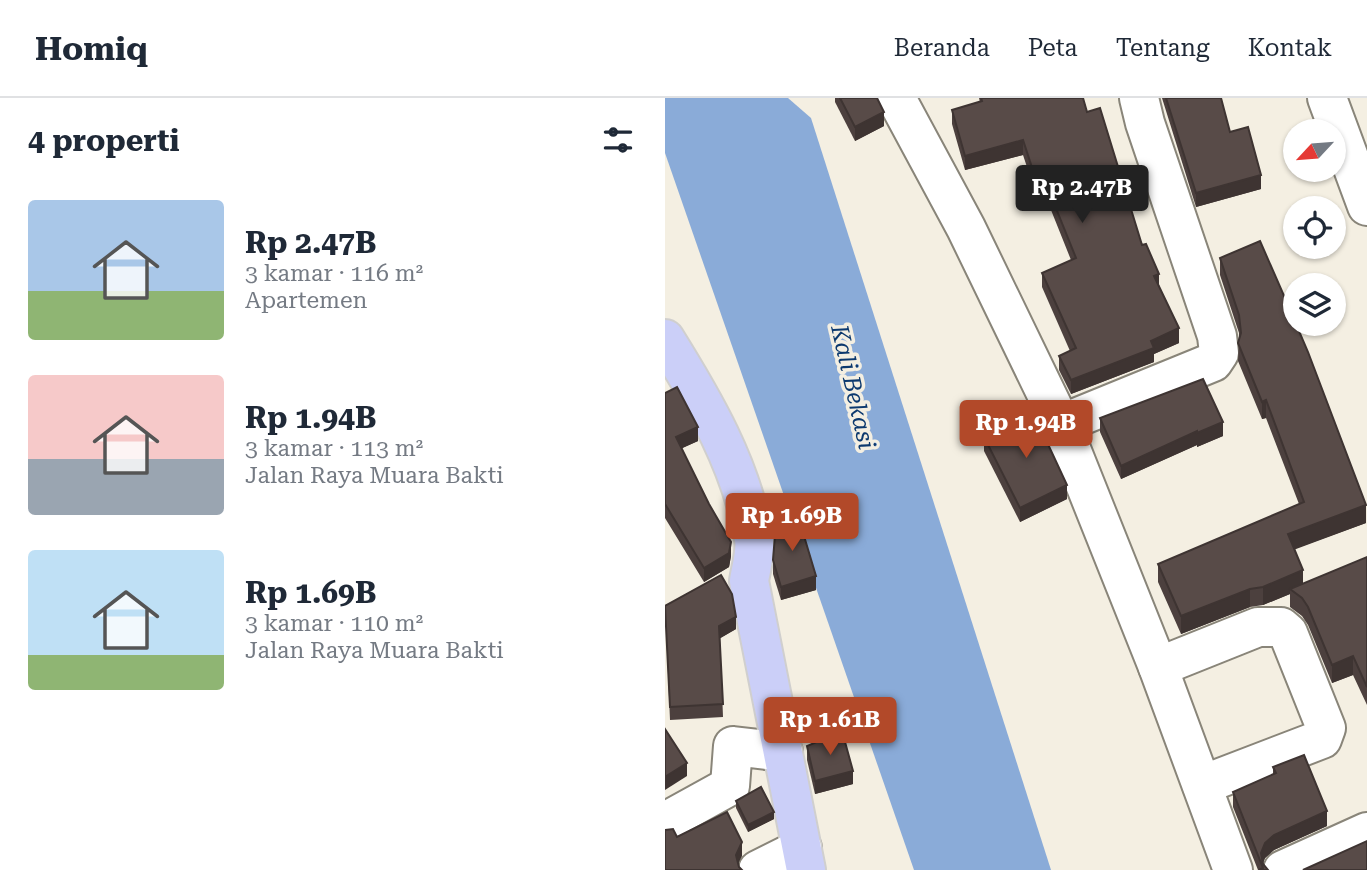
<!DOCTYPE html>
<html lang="id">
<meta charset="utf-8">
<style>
body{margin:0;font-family:"Roboto Serif",serif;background:#f2f2f3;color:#1f2937;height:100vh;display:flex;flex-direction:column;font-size:26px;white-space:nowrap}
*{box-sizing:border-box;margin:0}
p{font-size:23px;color:#747a83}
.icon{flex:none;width:38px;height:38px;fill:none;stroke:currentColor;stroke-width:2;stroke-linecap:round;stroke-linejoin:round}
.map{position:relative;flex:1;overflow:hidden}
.panel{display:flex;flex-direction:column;background:#fff;width:665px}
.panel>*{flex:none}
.needle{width:46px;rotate:244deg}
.fabs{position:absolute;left:618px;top:21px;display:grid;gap:14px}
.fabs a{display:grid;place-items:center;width:63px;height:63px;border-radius:50%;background:#fff;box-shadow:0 2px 5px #0004;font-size:35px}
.price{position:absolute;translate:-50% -60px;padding:0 16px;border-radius:7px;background:#b24929;color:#fff;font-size:23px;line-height:46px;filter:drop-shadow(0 2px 4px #0008)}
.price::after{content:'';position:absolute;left:50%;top:42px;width:21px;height:16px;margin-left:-10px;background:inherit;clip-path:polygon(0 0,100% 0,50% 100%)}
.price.current{background:#222;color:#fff}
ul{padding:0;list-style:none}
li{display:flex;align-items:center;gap:21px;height:175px;padding:0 28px}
li span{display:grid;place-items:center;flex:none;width:196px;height:140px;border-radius:7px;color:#555}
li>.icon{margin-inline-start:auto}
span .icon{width:84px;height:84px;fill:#fffc;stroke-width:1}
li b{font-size:30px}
h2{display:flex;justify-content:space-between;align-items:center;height:84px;padding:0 28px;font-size:30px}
header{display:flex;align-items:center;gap:42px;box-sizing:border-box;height:98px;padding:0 35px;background:#fff;border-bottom:2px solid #e0e1e3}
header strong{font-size:33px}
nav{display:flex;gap:38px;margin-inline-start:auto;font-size:24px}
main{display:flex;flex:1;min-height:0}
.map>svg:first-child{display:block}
.water{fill:#8aabd8}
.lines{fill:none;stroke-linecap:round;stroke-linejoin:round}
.minor-casing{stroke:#898579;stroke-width:42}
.major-casing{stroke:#d0cfce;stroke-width:42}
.minor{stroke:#fff;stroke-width:38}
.major{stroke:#cbcff8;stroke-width:38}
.wall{fill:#4c403e}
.shaded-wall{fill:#3e3432}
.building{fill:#584b48;stroke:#3e3432;stroke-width:2}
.labels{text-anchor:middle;stroke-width:7;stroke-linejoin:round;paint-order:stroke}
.water-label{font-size:24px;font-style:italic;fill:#0c396e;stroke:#f4efe2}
</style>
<header>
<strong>Homiq</strong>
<nav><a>Beranda</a><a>Peta</a><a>Tentang</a><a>Kontak</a></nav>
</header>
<main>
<section class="panel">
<h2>4 properti<svg class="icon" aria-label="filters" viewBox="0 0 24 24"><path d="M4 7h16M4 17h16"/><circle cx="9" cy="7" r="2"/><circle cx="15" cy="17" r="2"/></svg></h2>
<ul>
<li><span style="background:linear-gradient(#a9c7e8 65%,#8fb573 0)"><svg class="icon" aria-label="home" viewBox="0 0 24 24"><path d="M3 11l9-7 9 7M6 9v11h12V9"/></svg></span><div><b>Rp 2.47B</b><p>3 kamar · 116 m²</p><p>Apartemen</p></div></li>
<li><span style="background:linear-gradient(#f6c9c9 60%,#9aa5b1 0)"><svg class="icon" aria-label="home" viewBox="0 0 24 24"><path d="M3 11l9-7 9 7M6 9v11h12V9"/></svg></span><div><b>Rp 1.94B</b><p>3 kamar · 113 m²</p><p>Jalan Raya Muara Bakti</p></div></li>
<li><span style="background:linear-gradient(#bfe0f5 75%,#8fb573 0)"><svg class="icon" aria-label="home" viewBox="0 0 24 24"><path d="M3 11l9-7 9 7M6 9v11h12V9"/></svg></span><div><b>Rp 1.69B</b><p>3 kamar · 110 m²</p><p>Jalan Raya Muara Bakti</p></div></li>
</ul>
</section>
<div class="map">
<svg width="702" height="772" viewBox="0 0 702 772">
<rect width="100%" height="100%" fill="#f4efe2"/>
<polygon class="water" points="0,0 123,0 146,20 386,772 249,772 0,55"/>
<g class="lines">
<g class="minor-casing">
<g id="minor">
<polyline points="231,0 301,130 396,326 493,569 568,772"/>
<polyline points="662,0 702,108"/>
<polyline points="396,326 548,264 554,255 552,238 480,25 474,0"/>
<polyline points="493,569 593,529 616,529 623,535 661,630 657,641 537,687"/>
<polyline points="0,724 65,688 68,648 118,654"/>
<polyline points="93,772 137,750"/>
<polyline points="618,772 702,734"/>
</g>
</g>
<g class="major-casing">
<path id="major" d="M0,241C38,302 77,368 89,441C91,454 86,470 84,483L141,772"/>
</g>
<use href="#minor" class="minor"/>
<use href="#major" class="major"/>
</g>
<g class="wall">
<polygon points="170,0 212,0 219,28 190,43 170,4"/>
<polygon points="314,0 418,0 422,14 494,187 514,245 489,256 489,264 406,296 394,272 394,258 405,253 377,189 377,175 406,162 382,102 374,105 358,57 300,72 287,26 287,12 315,4"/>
<polygon points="497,0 556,0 565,34 596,91 531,109"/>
<polygon points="555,160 701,425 629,451 638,486 702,459 702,607 688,577 667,585 643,527 637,518 625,509 625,496 598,507 585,509 516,536 493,484 493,466 634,406 601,320 597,321 573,263 574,235 555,177"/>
<polygon points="0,295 33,343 17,350 66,458 64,469 39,484 0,420"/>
<polygon points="435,320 558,338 532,349 532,347 456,381 435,334"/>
<polygon points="319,339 402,401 355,424 319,353"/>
<polygon points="108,462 151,492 116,502 108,476"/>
<polygon points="0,508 71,531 55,540 58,619 5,622"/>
<polygon points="142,648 188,686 150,696 142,662"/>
<polygon points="608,669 662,728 609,752 600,760 598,765 603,772 593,772 568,709 568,694 608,676"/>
<polygon points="71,703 109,721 83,734 71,710"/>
</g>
<g class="shaded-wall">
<polygon points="219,14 219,28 190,43 190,29"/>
<polygon points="358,42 358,57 300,72 300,58"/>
<polygon points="596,77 596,91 531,109 531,95"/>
<polygon points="382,88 382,102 374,105 374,91"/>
<polygon points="494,176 494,190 489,178"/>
<polygon points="514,230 514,245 489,256 489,264 406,296 406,282"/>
<polygon points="601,302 601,320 597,321 597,304"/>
<polygon points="558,324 558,338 532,349 532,335"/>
<polygon points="33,329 33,343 11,353 11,339"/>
<polygon points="532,333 532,347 456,381 456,368"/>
<polygon points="402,387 402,401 355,424 355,410"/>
<polygon points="701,407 701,425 623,454 623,436"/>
<polygon points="66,444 66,458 64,469 39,484 39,470"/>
<polygon points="638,472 638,490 625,491 625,496 598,507 598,489"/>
<polygon points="151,478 151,492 116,502 116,489"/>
<polygon points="585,491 585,509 516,536 516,518"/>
<polygon points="71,519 71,531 54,541 54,528"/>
<polygon points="688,558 688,577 667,585 667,567"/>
<polygon points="22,665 22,678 0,692 0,679"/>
<polygon points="188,673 188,686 150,696 150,683"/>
<polygon points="662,713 662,728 609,752 600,760 597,767 596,755 600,745 609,737"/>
<polygon points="109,714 109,721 83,734 83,727"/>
<polygon points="77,744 77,758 71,770 71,757"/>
</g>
<g class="building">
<polygon points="175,0 212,0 219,14 190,29"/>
<polygon points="316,0 418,0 422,14 435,10 477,147 481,146 494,176 489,178 514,230 486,243 489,250 406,282 394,258 411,250 377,175 411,160 382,88 374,91 358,42 300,58 287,12 317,3"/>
<polygon points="501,0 556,0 565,34 583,29 596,77 531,95"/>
<polygon points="595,143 630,223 630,226 631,226 643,254 701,407 623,436 638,472 598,489 585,491 516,518 493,466 639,404 601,302 597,304 573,245 576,235 574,217 555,160"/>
<polygon points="538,281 558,324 532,335 532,333 456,368 435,320"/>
<polygon points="12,289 33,329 11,339 44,406 66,444 64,455 39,470 0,406 0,295"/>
<polygon points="368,314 402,387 355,410 319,339"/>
<polygon points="133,418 151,478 116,489 108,462 111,425"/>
<polygon points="702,459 702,589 688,558 667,567 643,509 637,500 625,491"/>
<polygon points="56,477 67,496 71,519 54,528 58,606 5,609 0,508"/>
<polygon points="0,631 22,665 0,679"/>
<polygon points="177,633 188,673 150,683 142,648"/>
<polygon points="639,657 662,713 609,737 600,745 596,755 598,766 603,772 594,772 598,770 568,694 611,675 608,669"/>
<polygon points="96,689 109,714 83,727 71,703"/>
<polygon points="62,714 77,744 71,757 74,769 77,772 0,772 0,732 8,731 12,739"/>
<polygon points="702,743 702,772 638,772"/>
</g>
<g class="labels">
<g class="water-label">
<text transform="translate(188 289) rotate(77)" y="8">Kali Bekasi</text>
</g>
</g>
</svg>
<div class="fabs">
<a><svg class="needle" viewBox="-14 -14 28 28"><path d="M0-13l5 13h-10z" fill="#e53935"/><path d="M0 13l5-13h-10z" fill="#747a83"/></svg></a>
<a><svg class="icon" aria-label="locate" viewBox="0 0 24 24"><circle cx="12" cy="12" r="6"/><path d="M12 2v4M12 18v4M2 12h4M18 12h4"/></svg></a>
<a><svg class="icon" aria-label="layers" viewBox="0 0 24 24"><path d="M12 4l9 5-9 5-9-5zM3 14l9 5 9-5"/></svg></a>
</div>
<b class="price current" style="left:417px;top:127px">Rp 2.47B</b>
<b class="price" style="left:361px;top:362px">Rp 1.94B</b>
<b class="price" style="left:127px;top:455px">Rp 1.69B</b>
<b class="price" style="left:165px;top:659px">Rp 1.61B</b>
</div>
</main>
